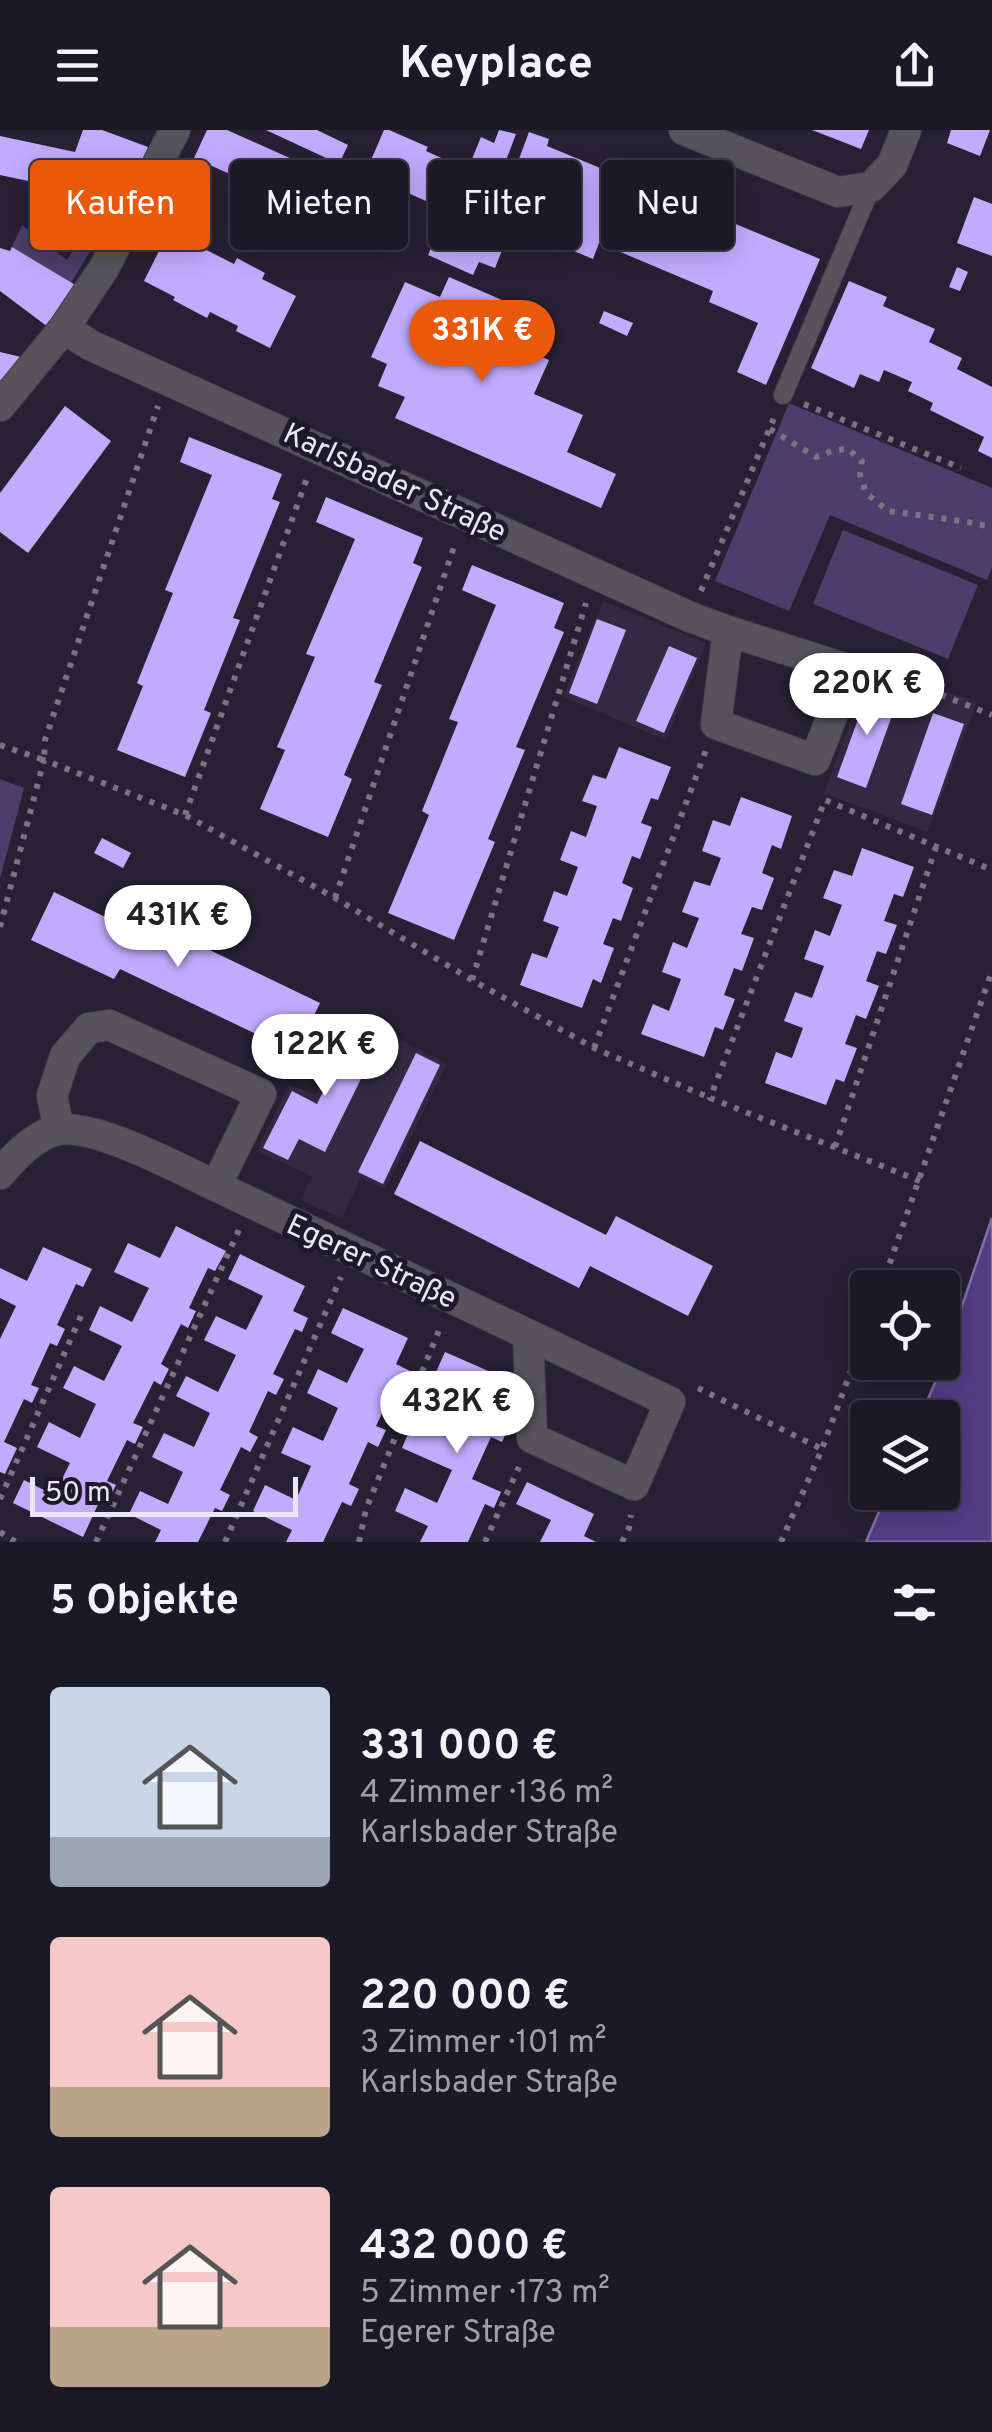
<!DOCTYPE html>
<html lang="de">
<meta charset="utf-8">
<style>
body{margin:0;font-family:Overpass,sans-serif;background:#292633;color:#f1f3f6;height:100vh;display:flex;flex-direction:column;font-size:38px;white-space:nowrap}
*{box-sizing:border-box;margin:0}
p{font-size:32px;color:#a0a0a7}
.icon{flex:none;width:55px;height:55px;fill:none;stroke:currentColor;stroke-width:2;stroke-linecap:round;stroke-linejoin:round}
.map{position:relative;height:1412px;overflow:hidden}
.side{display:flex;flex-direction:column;background:#1c1927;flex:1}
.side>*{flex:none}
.top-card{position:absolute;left:30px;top:30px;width:932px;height:90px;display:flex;gap:20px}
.tools{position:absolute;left:850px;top:1140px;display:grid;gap:20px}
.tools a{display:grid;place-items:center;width:110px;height:110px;border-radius:10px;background:#1c1927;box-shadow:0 5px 25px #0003,0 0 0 2px #3a3844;font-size:50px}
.scale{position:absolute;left:30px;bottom:25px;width:268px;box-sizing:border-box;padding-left:10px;border:5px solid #e9e7f4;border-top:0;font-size:28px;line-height:35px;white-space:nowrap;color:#e9e7f4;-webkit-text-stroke:8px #1d182a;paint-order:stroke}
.price{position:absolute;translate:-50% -85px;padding:0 22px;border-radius:35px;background:#fff;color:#222;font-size:32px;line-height:65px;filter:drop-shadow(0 2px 5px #0008)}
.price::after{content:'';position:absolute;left:50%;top:60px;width:30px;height:22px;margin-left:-15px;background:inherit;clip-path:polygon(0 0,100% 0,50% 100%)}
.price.selected{background:#ea580c;color:#fff}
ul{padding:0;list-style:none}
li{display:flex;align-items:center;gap:30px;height:250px;padding:0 50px}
li span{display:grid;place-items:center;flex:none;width:280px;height:200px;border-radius:10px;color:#555}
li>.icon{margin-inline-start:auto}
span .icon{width:120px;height:120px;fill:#fffc;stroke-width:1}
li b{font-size:42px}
h2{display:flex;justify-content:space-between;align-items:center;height:120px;padding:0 50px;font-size:42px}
.tag{padding:0 35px;border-radius:10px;background:#1c1927;box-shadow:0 5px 25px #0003,0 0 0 2px #3a3844;font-size:35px;line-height:90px}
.tag.selected{background:#ea580c;color:#fff}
header{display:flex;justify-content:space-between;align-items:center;height:130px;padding:0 50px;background:#1c1927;font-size:45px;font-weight:700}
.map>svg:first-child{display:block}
.built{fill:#312a43}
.green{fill:#4b3e6a}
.water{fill:#543d85;stroke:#8170a6;stroke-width:2.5}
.building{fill:#c1abfd}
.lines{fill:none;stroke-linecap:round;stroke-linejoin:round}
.lane-casing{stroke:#413d4f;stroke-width:20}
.street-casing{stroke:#413d4f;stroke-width:32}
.path{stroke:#787484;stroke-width:6;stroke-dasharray:5 8;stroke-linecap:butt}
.lane{stroke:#56535d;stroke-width:18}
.street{stroke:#56535d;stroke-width:30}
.labels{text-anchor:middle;stroke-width:10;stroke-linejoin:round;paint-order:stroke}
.street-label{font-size:30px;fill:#e9e7f4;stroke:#1d182a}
</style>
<header><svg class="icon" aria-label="menu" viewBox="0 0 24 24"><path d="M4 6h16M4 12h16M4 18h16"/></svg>Keyplace<svg class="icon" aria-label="share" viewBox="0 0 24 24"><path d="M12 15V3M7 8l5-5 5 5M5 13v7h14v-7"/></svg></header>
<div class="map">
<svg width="992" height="1412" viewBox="0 0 992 1412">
<rect width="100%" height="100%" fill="#262134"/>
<g class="built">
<polygon points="603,471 706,513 666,610 563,567"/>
<polygon points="872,533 977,572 928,702 824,663"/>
<polygon points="355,886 447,934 385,1059 361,1047 342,1088 300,1070 312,1046 257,1021 289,955 315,965"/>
</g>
<g class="green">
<polygon points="22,95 67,130 88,98 101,103 71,153 12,117"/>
<polygon points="789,273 992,358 992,437 987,450 830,385 789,481 715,451"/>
<polygon points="843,400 978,455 948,529 813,474"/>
<polygon points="0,649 24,658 0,749"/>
</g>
<polygon class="water" points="992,1088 992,1412 866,1412 887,1363 942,1362 942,1288 920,1287 938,1246"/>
<g class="building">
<polygon points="83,0 102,0 148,17 126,75 63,52 61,58 0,45 0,6 75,22"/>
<polygon points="207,0 227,0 341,51 337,63 382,83 372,108 194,28"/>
<polygon points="266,0 317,0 348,15 339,34"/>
<polygon points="384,0 389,0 428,17 426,21 463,38 444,79 365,44"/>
<polygon points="499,0 516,4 502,41 472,29 481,7 494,13"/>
<polygon points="812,0 869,0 861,19"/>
<polygon points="951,0 990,0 980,26 947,13"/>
<polygon points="529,2 549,9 547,16 820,129 766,255 737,242 758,193 709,172 713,161 599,113 593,129 538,106 543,96 518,85 536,45 516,37"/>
<polygon points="974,67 992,74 992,126 957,113"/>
<polygon points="443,92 503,118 495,138 479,132 473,145 428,125"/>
<polygon points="169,101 234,134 237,128 265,143 262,149 296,166 270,218 236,201 238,196 210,182 207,188 173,170 175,167 144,151"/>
<polygon points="12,117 77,156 48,197 0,161 0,118 10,121"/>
<polygon points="957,137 968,142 960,161 949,157"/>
<polygon points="449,147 539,186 524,219 549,230 534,264 583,285 567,322 616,344 601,378 395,288 405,267 378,256 387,234 371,227 405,152 440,167"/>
<polygon points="849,151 887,167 883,176 935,199 929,212 962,228 957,239 992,257 992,328 978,321 984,307 930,280 933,273 908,261 912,252 884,240 879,252 860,244 854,258 811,238"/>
<polygon points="604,181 633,193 627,206 599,193"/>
<polygon points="0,222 21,227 3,251 0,250"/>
<polygon points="65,276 111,311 28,423 0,402 0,363"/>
<polygon points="189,307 282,344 272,369 280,372 233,488 240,490 204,580 211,583 185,647 117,620 143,556 137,553 173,463 165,460 212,345 180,332"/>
<polygon points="326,367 423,408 413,433 422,437 374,552 382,555 344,645 352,649 328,707 260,679 285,620 277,617 315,527 306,524 355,409 316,392"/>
<polygon points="472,435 564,473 554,498 564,502 516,617 525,620 488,709 495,712 454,810 388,783 429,685 422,681 458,592 449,589 496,475 462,460"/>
<polygon points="597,489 626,500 597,574 569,563"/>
<polygon points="669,516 697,528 664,603 636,591"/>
<polygon points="869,559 898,569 866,658 837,647"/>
<polygon points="933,583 964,594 932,685 901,674"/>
<polygon points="619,617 671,637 658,670 651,668 641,693 652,697 640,729 632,726 622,753 633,758 621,791 613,788 603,814 614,818 601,853 593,849 582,878 520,855 532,823 547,828 559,797 543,791 554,761 567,766 578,737 560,730 571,701 586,707 597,676 582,671 593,645 606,649"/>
<polygon points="741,667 792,686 781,719 772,715 762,743 774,748 762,780 752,777 741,804 754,808 742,841 734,838 724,865 735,869 723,900 715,897 704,927 641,904 653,874 669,881 681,849 662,842 673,812 687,818 699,788 682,782 694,751 710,756 721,728 702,721 713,690 730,696"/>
<polygon points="102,708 131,723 123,738 94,723"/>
<polygon points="862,718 914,737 903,767 894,764 884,791 897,795 886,824 877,821 866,851 879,856 866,889 856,885 845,914 857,918 844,952 836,949 826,975 765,953 776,922 792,928 803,898 784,891 795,862 812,868 824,836 804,829 815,800 830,806 842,775 823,768 834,740 852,746"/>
<polygon points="54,762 136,802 143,788 320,873 296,923 120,839 114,849 31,810"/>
<polygon points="358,890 384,902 325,1022 299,1009 288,1030 263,1018 292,961 317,974"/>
<polygon points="416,923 440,935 383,1054 358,1042"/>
<polygon points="420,1011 606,1105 616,1086 713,1136 688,1186 590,1136 579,1158 394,1064"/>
<polygon points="176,1096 226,1121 215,1141 208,1138 189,1178 196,1181 188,1198 181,1194 161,1234 169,1239 161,1255 154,1251 133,1293 143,1297 135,1314 127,1310 107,1351 116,1355 108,1371 101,1368 83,1407 13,1373 24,1350 54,1365 70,1333 37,1317 49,1292 80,1308 96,1274 63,1258 74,1236 104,1251 122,1216 89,1200 100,1176 132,1192 149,1158 114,1142 128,1113 160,1128"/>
<polygon points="43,1117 92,1139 83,1157 76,1154 57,1195 65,1199 57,1216 50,1213 31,1255 39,1258 32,1273 24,1269 4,1312 17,1318 5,1344 0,1342 0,1209 16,1176 0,1168 0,1138 27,1151"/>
<polygon points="240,1124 305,1156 293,1181 308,1188 302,1202 295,1199 273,1244 284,1249 276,1265 268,1261 249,1302 258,1307 250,1322 241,1317 220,1360 230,1365 222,1381 215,1378 198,1412 155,1412 161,1400 129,1384 140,1361 168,1374 183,1342 152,1327 164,1303 194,1317 210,1283 176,1266 186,1246 218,1262 236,1225 204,1210 216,1186 246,1200 263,1166 228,1149"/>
<polygon points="343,1178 408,1208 396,1234 412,1242 404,1257 396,1254 376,1296 386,1300 378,1317 368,1312 349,1354 359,1359 351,1376 342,1372 323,1412 286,1412 292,1400 253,1381 265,1355 296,1370 311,1336 281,1323 293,1297 323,1311 338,1278 307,1263 318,1239 347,1253 364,1219 331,1203"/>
<polygon points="445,1222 500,1246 485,1282 510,1294 502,1312 491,1307 472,1349 501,1362 494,1378 485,1374 468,1412 420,1412 428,1396 395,1381 405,1358 437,1373 452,1340 402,1318 413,1292 446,1307 465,1266 432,1251"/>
<polygon points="527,1352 594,1384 584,1406 596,1412 540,1412 551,1390 516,1374"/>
</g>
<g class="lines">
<g class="lane-casing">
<polyline id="lane" points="783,265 871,57"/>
</g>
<g class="street-casing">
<g id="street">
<polyline points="684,0 838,62 871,57 892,35 906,0"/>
<polyline points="64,198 90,215 690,487 728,501 850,540 815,630 716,594 728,501"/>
<polyline points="0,276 64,198 104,138 175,0"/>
<path d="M0,1044C14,1027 33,1007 54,1001C91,990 181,1040 216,1056L261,964L109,895L89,898L65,926L52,966L59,999"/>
<polyline points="216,1056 670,1272 634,1355 532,1308 528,1205"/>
</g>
</g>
<g class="path">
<polyline points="804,274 961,338"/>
<polyline points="770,299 816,327 835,320 848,319 862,331 860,344 866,363 888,381 968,392 992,397"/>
<polyline points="701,461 774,288"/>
<polyline points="929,560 992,585"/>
<polyline points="0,615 44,630 45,610 158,276"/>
<polyline points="185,685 307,348"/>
<polyline points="335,768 455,414"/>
<polyline points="0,797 44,630 185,685 335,768 472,850 594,918 710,968"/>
<polyline points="472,850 586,473"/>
<polyline points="594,918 706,620"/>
<polyline points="835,1017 936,717"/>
<polyline points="920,1051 710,968 825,670 992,740"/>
<polyline points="881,1158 992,841"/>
<polyline points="698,1258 822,1319"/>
<polyline points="0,1369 84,1179"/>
<polyline points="0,1402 16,1412"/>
<polyline points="96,1412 239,1100"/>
<polyline points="225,1412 341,1147"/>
<polyline points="359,1412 366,1379 440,1198"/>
<polyline points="485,1412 519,1337"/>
<polyline points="622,1412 629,1398 631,1385"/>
<polyline points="781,1412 822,1319 868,1195"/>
</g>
<use href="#lane" class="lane"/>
<use href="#street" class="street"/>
</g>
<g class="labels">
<g class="street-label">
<text transform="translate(395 352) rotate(25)" y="10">Karlsbader Straße</text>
<text transform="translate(372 1131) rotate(25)" y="10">Egerer Straße</text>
</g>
</g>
</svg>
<div class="tools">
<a><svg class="icon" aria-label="locate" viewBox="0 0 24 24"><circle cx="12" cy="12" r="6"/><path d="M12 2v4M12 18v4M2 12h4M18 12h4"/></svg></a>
<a><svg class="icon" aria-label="layers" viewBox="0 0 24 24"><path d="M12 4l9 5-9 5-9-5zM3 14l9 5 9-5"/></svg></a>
</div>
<div class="scale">50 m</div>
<b class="price selected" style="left:482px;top:255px">331K €</b>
<b class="price" style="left:867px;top:608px">220K €</b>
<b class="price" style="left:178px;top:840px">431K €</b>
<b class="price" style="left:325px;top:969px">122K €</b>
<b class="price" style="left:457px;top:1326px">432K €</b>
<div class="top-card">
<a class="tag selected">Kaufen</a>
<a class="tag">Mieten</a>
<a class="tag">Filter</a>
<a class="tag">Neu</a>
</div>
</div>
<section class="side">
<h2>5 Objekte<svg class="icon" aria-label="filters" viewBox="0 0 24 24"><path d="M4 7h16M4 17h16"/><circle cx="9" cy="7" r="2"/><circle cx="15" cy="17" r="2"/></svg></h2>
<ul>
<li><span style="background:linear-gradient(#c9d6e8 75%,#9aa5b1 0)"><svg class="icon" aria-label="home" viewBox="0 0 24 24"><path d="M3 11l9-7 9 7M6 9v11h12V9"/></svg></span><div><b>331 000 €</b><p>4 Zimmer · 136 m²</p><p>Karlsbader Straße</p></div></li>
<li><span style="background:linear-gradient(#f6c9c9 75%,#b9a48a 0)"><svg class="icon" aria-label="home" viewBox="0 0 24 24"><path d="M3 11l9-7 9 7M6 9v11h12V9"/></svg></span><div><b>220 000 €</b><p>3 Zimmer · 101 m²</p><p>Karlsbader Straße</p></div></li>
<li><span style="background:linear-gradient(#f6c9c9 70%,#b9a48a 0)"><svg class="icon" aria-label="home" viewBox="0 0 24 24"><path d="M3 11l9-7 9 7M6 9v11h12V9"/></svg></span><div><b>432 000 €</b><p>5 Zimmer · 173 m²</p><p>Egerer Straße</p></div></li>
</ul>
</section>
